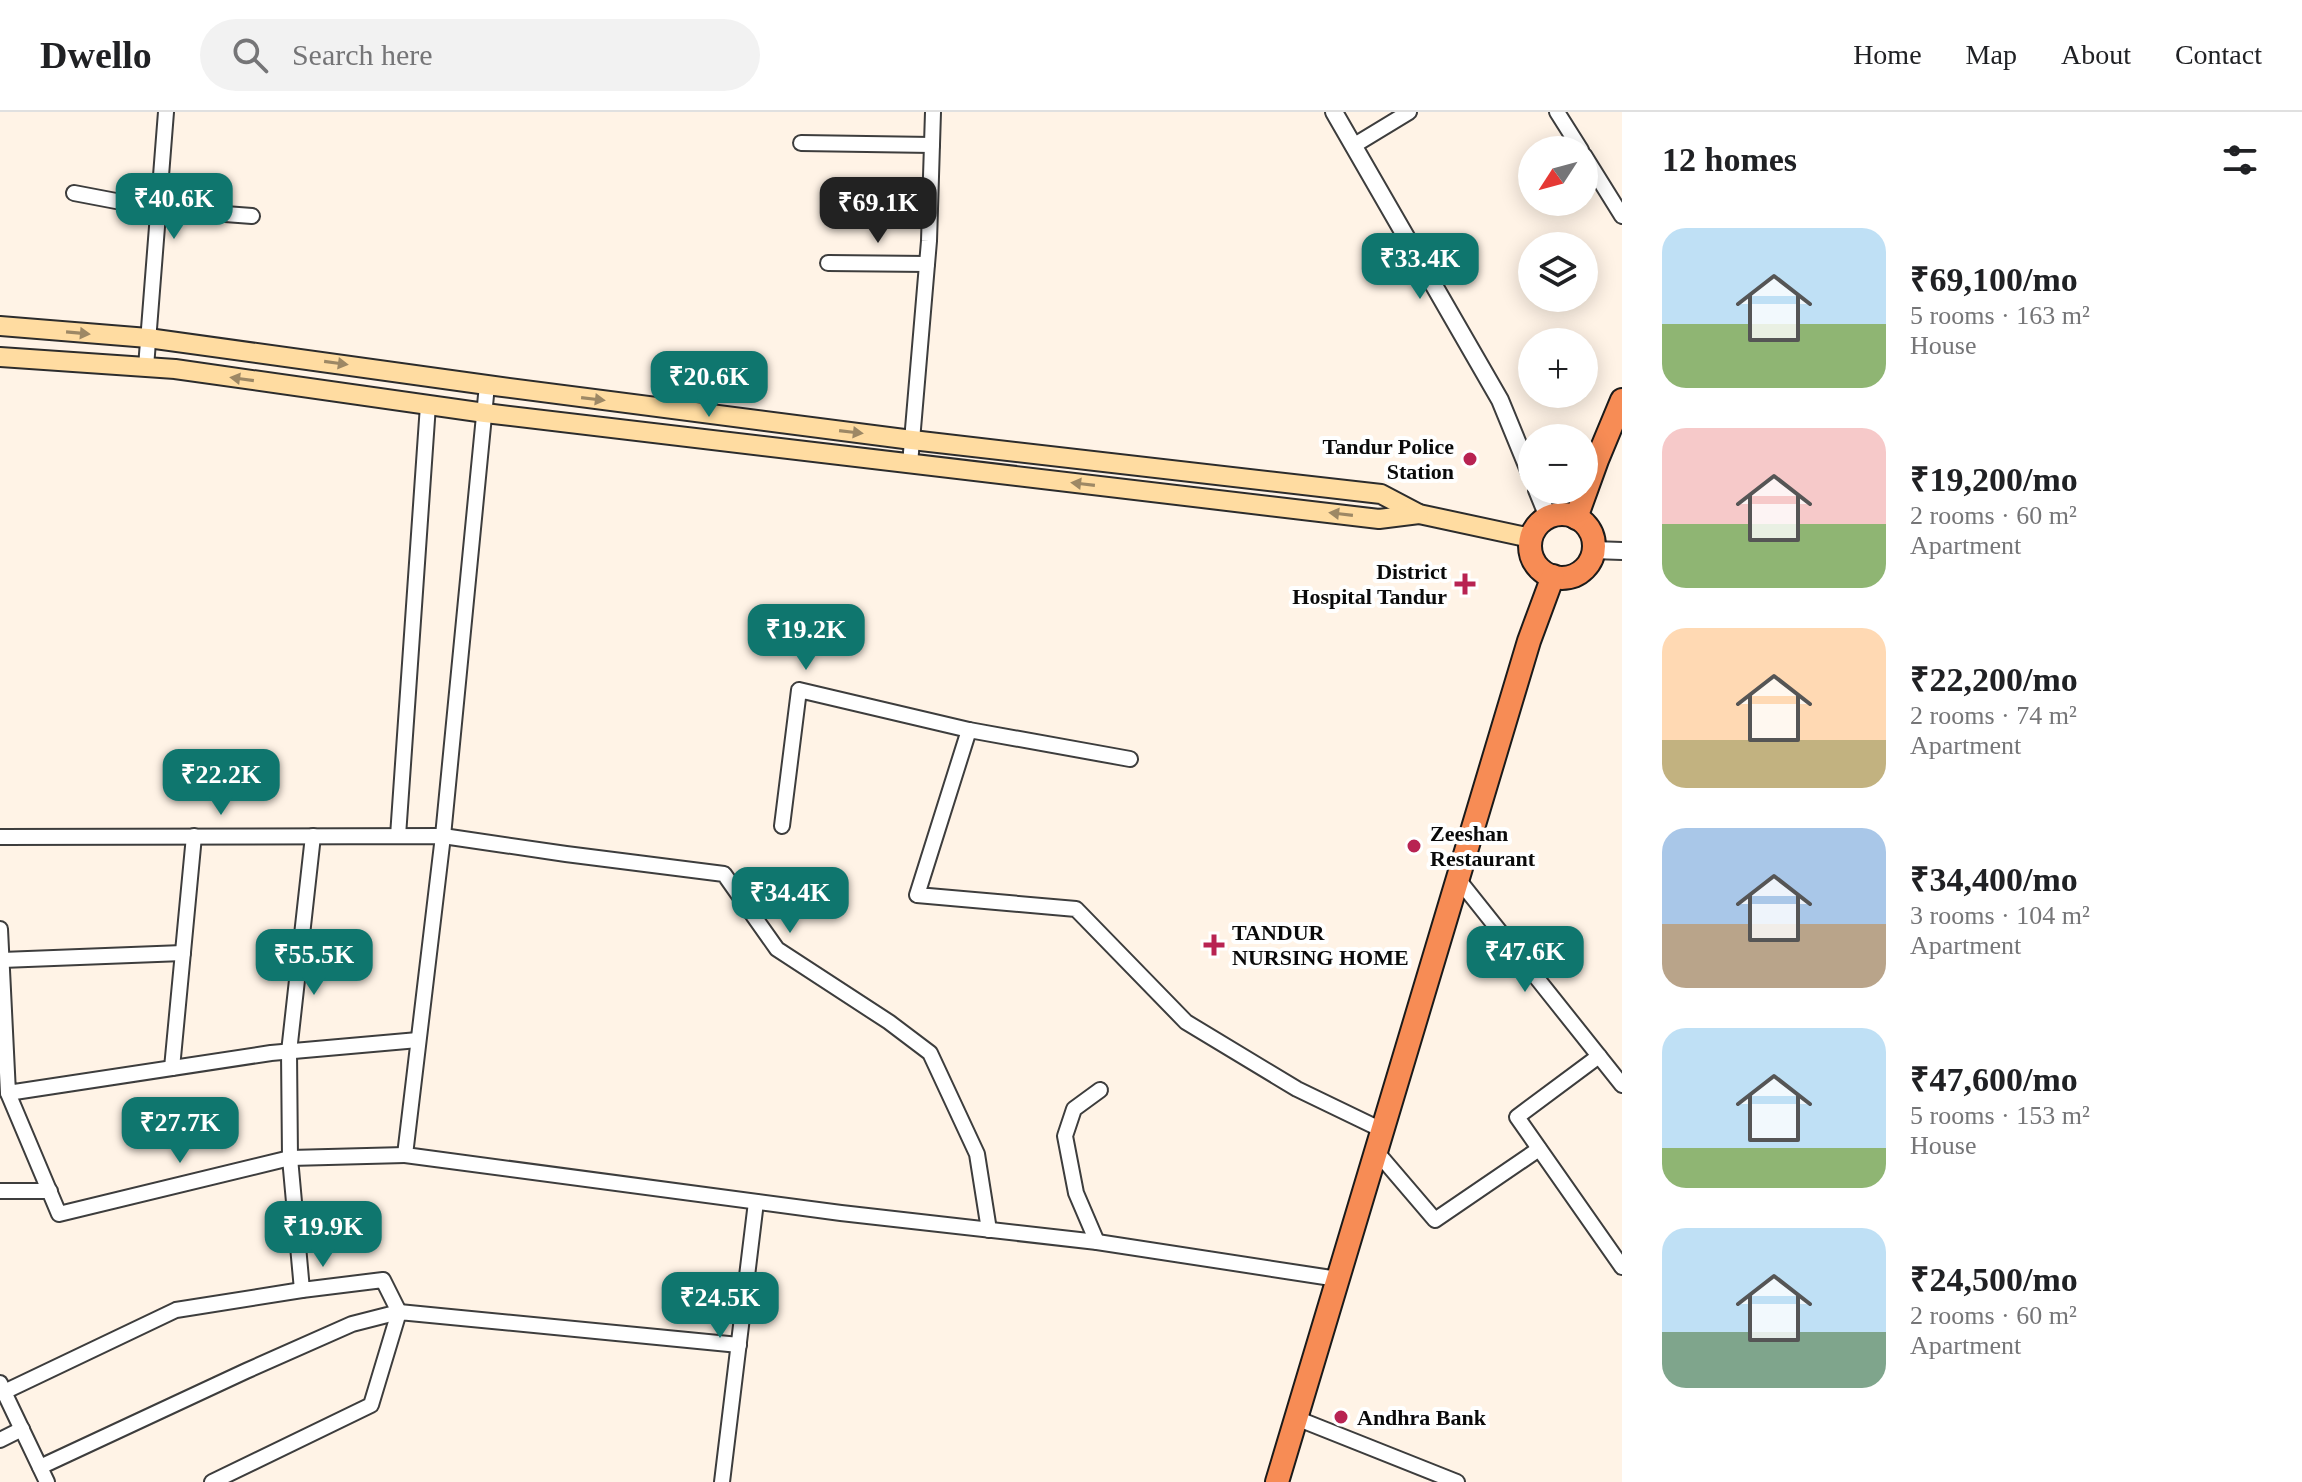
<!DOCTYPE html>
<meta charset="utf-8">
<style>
body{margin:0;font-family:"Times New Roman",serif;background:#f2f2f2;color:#202124;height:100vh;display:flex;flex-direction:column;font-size:30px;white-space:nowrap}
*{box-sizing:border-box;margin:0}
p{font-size:26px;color:#757577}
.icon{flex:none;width:44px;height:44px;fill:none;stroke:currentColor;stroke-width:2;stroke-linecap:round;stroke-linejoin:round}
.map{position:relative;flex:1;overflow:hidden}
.panel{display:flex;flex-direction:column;background:#fff;width:680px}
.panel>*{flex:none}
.needle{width:52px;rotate:234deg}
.buttons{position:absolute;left:1518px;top:24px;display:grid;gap:16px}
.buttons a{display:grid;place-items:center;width:80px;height:80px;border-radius:50%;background:#fff;box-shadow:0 4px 20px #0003;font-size:40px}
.price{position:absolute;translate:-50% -68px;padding:0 18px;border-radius:16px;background:#0f766e;color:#fff;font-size:26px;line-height:52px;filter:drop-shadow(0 2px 4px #0008)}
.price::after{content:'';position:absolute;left:50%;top:48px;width:24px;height:18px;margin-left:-12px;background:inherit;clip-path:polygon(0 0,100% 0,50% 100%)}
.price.on{background:#222;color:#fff}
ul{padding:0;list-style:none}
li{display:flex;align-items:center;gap:24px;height:200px;padding:0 40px}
li span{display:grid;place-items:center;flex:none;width:224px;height:160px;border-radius:24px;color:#555}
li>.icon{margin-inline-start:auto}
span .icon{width:96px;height:96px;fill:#fffc;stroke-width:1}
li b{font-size:34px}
h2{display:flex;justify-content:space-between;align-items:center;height:96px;padding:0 40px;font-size:34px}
header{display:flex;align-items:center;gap:48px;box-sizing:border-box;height:112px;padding:0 40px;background:#fff;border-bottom:2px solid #e0e0e0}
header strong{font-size:38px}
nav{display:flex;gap:44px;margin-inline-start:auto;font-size:28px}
.search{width:560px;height:72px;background:#f2f2f2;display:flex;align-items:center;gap:20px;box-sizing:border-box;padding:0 28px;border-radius:44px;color:#757577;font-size:30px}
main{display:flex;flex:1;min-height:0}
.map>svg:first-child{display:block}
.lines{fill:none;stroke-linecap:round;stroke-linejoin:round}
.minor-casing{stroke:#3d3d3d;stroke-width:18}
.tertiary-casing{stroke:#3d3d3d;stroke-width:20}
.secondary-casing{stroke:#2c2c2c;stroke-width:22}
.trunk-casing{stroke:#1b1b1b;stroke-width:26}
.minor{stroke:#fff;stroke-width:14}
.tertiary{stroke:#fff;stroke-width:16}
.secondary{stroke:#ffdca1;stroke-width:18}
.trunk{stroke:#f78c55;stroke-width:22}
.oneway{fill:#9d8865}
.poi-dot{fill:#b82352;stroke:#fff;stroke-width:3}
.labels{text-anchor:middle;stroke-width:8;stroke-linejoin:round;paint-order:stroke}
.poi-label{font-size:22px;font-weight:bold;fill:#0a0a0a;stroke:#fff;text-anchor:start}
</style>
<header>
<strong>Dwello</strong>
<div class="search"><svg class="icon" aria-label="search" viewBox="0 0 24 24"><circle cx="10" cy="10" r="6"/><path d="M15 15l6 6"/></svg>Search here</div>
<nav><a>Home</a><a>Map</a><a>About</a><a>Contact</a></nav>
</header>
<main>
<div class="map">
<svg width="1622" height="1370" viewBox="0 0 1622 1370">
<rect width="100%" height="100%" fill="#fff3e6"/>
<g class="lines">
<g class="minor-casing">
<g id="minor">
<polyline points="1557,0 1581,38"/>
<polyline points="801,31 932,33"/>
<polyline points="1353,34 1409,0"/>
<polyline points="1584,43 1622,104"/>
<polyline points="74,81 158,97 252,104"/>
<polyline points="828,151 927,152"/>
<polyline points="146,255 166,0"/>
<polyline points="487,273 443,724 405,1043 841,1101 1097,1130 1338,1167"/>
<polyline points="910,352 929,129 933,0"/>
<polyline points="1130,647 969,618 917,783 1076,797 1186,910 1297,977 1382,1018"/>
<polyline points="782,714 799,578 969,618"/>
<polyline points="398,724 428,293"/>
<polyline points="0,725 443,724 566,742 724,762 777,837 889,910 930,941 977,1042 989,1118"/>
<polyline points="1458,767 1622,973"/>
<polyline points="0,817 8,981 271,941 418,928"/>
<polyline points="2,848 183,841"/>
<polyline points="1599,944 1517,1005 1622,1155"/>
<polyline points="172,956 194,724"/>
<polyline points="8,981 59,1102 290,1046 405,1043"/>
<polyline points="1376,1039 1435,1108 1539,1037"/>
<polyline points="0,1079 50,1079"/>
<polyline points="1097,1130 1076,1081 1065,1024 1074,997 1100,978"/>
<polyline points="0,1271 4,1280 176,1198 302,1178"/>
<polyline points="4,1280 47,1370"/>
<polyline points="1296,1306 1457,1370"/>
<polyline points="0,1328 22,1317"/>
<polyline points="40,1355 246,1259 352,1212 399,1200 383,1168 302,1178 290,1046 289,940 313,724"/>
<polyline points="212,1370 371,1293 399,1200 739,1233"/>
<polyline points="722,1370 756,1090"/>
</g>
</g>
<g class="tertiary-casing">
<g id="tertiary">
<polyline points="1334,0 1500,288 1532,366"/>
<polyline points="1537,378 1548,405"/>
<polyline points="1593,438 1622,439"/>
</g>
</g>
<g class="secondary-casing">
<g id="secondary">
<polyline points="0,214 148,226 487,273 912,328 1381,382 1419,402 1531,426"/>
<polyline points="0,245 175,257 485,301 1379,407 1419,402"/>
</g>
</g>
<g class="trunk-casing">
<g id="trunk">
<circle cx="1562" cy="434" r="32"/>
<polyline points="1576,406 1597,348 1622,288"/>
<polyline points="1277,1370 1529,529 1553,464"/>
</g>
</g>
<use href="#minor" class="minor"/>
<use href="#tertiary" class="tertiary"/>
<use href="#secondary" class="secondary"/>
<use href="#trunk" class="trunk"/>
</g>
<defs><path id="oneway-solid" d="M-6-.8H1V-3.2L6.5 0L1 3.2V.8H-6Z" transform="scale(2)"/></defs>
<g class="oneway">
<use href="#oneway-solid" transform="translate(78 221) rotate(5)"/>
<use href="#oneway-solid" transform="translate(336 251) rotate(8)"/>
<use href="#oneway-solid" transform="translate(242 267) rotate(-172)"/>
<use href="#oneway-solid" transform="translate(593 287) rotate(7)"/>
<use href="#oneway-solid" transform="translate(851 320) rotate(7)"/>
<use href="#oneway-solid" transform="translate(1083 372) rotate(-173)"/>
<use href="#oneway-solid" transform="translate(1341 402) rotate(-173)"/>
</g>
<g class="poi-dot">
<circle cx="1470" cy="347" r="8"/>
<path d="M1461 460h8v8h8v8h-8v8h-8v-8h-8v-8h8z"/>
<circle cx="1414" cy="734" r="8"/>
<path d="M1210 821h8v8h8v8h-8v8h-8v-8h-8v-8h8z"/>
<circle cx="1341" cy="1305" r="8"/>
</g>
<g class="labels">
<g class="poi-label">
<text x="1454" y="342" text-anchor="end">Tandur Police<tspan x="1454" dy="25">Station</tspan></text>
<text x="1447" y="467" text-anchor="end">District<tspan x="1447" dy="25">Hospital Tandur</tspan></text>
<text x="1430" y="729">Zeeshan<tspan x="1430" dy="25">Restaurant</tspan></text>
<text x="1232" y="828">TANDUR<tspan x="1232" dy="25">NURSING HOME</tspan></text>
<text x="1357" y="1313">Andhra Bank</text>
</g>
</g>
</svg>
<div class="buttons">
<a><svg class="needle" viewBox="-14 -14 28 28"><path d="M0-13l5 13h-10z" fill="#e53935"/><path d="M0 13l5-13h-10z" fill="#757577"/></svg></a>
<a><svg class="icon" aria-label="layers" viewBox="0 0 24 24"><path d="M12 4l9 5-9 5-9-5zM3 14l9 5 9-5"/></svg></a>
<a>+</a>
<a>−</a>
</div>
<b class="price" style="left:174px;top:129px">₹40.6K</b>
<b class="price on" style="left:878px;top:133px">₹69.1K</b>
<b class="price" style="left:1420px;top:189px">₹33.4K</b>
<b class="price" style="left:709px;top:307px">₹20.6K</b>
<b class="price" style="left:806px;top:560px">₹19.2K</b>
<b class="price" style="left:221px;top:705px">₹22.2K</b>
<b class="price" style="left:790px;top:823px">₹34.4K</b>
<b class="price" style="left:1525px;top:882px">₹47.6K</b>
<b class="price" style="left:314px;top:885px">₹55.5K</b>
<b class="price" style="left:180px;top:1053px">₹27.7K</b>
<b class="price" style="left:323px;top:1157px">₹19.9K</b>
<b class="price" style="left:720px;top:1228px">₹24.5K</b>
</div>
<section class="panel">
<h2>12 homes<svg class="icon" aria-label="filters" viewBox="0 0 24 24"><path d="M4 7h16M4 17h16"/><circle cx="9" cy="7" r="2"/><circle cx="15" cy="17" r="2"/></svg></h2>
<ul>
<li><span style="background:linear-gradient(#bfe0f5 60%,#8fb573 0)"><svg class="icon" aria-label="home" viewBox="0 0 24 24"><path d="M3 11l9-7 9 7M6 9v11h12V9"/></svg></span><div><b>₹69,100/mo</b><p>5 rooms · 163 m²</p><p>House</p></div></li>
<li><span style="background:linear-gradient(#f6c9c9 60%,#8fb573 0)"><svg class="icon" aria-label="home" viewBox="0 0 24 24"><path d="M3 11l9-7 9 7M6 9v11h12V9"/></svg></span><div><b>₹19,200/mo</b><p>2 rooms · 60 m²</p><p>Apartment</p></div></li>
<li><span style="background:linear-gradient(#ffd9b3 70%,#c2b280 0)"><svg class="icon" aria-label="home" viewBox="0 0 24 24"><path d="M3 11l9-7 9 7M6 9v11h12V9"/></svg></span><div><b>₹22,200/mo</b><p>2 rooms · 74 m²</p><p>Apartment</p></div></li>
<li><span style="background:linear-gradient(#a9c7e8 60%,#b9a48a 0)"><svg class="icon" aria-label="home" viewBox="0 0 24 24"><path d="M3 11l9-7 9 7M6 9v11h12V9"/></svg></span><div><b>₹34,400/mo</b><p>3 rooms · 104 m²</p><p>Apartment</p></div></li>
<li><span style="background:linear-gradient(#bfe0f5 75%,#8fb573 0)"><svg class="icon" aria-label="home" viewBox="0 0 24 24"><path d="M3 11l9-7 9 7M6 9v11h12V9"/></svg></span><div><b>₹47,600/mo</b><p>5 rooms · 153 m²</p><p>House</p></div></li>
<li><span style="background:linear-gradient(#bfe0f5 65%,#7fa58c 0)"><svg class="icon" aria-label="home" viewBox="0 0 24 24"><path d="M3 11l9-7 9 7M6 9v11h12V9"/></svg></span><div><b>₹24,500/mo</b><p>2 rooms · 60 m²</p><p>Apartment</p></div></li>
</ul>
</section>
</main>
